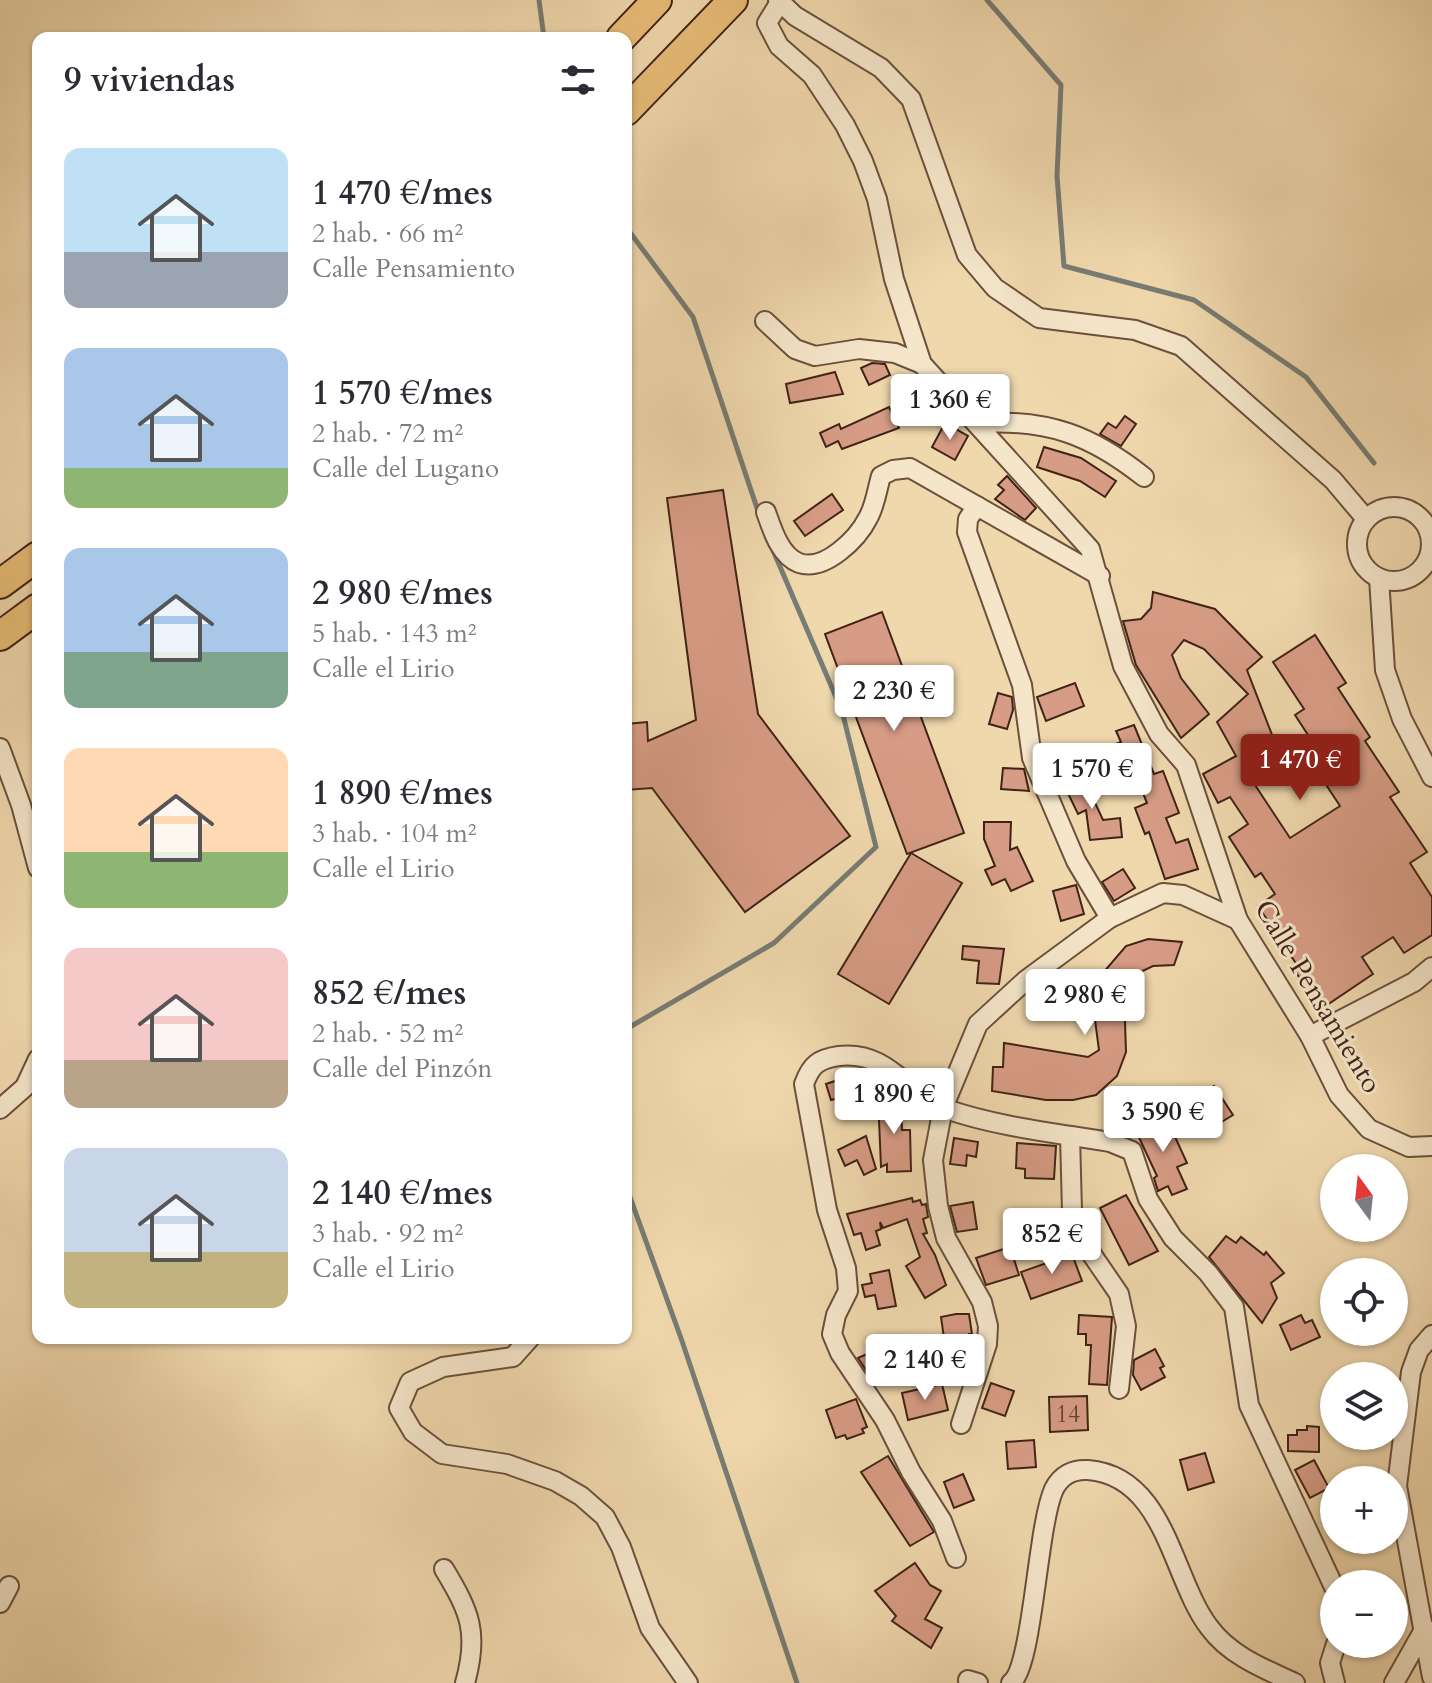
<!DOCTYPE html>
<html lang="es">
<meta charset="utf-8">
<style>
body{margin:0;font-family:Cardo,serif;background:#f2f2f3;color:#2b2b33;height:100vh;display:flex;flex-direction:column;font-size:30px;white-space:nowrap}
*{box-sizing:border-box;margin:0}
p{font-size:26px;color:#7c7c81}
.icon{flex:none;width:44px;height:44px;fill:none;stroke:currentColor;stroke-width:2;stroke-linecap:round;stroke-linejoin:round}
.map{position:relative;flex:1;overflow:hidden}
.panel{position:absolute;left:32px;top:32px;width:600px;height:1312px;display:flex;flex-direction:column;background:#fff;border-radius:16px;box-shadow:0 2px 6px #0004}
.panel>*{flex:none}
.needle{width:52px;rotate:345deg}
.fabs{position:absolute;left:1320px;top:1154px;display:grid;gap:16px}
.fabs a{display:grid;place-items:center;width:88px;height:88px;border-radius:50%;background:#fff;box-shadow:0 2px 6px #0004;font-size:40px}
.price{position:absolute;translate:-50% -68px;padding:0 18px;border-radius:8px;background:#fff;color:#222;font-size:26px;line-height:52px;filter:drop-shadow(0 2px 4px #0008)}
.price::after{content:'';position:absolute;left:50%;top:48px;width:24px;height:18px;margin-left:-12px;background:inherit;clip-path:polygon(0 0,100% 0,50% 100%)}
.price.selected{background:#8f2418;color:#fff}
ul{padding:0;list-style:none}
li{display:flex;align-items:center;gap:24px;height:200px;padding:0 32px}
li span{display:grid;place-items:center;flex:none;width:224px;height:160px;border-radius:16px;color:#555}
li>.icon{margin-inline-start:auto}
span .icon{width:96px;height:96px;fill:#fffc;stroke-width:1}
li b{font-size:34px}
h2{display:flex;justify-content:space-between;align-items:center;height:96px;padding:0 32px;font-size:34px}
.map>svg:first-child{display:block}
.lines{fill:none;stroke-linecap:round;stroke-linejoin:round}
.stream{stroke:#777c74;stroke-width:5}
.building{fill:#d79c85;stroke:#402317;stroke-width:2}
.minor-casing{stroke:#6c503c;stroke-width:22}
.highway-casing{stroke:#402317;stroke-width:32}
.minor{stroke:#f5e6ca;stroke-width:18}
.highway{stroke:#e8bc76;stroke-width:28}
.labels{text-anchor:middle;stroke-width:6;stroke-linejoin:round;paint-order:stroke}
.number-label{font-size:24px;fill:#664132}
.street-label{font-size:28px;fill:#402317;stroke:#f5e6ca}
</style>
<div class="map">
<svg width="1432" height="1683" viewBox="0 0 1432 1683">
<rect width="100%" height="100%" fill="#f0d8ad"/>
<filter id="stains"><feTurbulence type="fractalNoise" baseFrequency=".0025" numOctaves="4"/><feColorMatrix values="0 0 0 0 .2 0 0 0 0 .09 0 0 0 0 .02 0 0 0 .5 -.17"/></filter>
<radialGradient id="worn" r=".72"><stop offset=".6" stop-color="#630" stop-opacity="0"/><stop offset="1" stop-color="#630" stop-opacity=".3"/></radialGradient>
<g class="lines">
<g class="stream">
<polyline points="539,0 544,38"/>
<polyline points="987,0 1061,85 1057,176 1064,266 1194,300 1306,377 1374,463"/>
<polyline points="626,227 693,317 760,517"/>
<polyline points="626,1075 628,1028 774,943 876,847 842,711 769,541"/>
<polyline points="626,1186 682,1341 797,1683"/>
</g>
</g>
<g class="building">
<polygon points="872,363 885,364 890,375 869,385 861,368"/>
<polygon points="835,372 843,394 790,403 786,384"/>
<polygon points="889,407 899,428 842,449 838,441 826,447 820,433 839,424 841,429"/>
<polygon points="1125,416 1136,424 1121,446 1100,434 1108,423 1116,428"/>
<polygon points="945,423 968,436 955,460 932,447"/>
<polygon points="1044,447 1081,458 1116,481 1105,497 1080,481 1037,467"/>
<polygon points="1007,476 1036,508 1025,520 995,499 1004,490 998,485"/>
<polygon points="723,490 758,714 850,836 745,912 652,788 626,790 626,724 647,722 648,741 696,720 667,498"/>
<polygon points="832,494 843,510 805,536 794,521"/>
<polygon points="1153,592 1215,609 1262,657 1247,670 1286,771 1255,785 1290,838 1340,806 1315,768 1325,761 1295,715 1304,709 1273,662 1315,635 1346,683 1338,688 1370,737 1365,741 1399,792 1390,797 1427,852 1410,863 1432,897 1432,935 1404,953 1393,937 1362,957 1373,974 1321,1009 1293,968 1297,965 1258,906 1275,894 1261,873 1255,877 1229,837 1248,824 1230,797 1218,803 1203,774 1236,756 1217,722 1248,694 1204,649 1184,640 1172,655 1181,678 1209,714 1181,738 1136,665 1123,621 1141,619 1151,608"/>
<polygon points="882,612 964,833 907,854 825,634"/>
<polygon points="1075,683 1084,706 1046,721 1037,697"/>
<polygon points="998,693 1012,697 1013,710 1007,729 989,724"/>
<polygon points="1134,725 1154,774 1163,771 1179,813 1166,818 1176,843 1188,839 1198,869 1165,879 1149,832 1145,834 1135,808 1147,803 1132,766 1123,770 1113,745 1121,742 1116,731"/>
<polygon points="1003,768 1024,769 1029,791 1001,789"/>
<polygon points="1082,775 1103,820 1120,818 1122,837 1090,840 1086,810 1078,814 1063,783"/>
<polygon points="984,822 1011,822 1010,850 1017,847 1033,881 1011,891 1005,879 992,885 985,870 995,866 984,839"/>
<polygon points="911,853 962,883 889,1004 838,974"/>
<polygon points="1123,869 1135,888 1114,901 1102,882"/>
<polygon points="1076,885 1084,914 1061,921 1053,891"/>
<polygon points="1148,939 1182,942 1174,965 1153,966 1134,975 1124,991 1126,1052 1117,1076 1096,1095 1073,1100 1046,1100 992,1091 993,1067 1003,1067 1004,1043 1088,1057 1099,1050 1093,1005 1102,974 1126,946"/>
<polygon points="963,946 1004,949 999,984 977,983 979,961 962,959"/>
<polygon points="838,1080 848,1098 854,1096 859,1113 845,1117 835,1099 831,1100 826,1084"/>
<polygon points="1214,1086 1233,1115 1215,1126 1196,1098"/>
<polygon points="878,1096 901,1096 902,1130 910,1130 911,1171 887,1172 887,1164 881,1167"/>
<polygon points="1165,1115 1187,1163 1177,1167 1187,1189 1172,1195 1168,1186 1158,1191 1154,1178 1157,1176 1135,1129"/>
<polygon points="866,1136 876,1169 864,1175 857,1160 845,1166 838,1150"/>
<polygon points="954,1138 978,1142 976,1157 967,1155 966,1166 950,1164"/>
<polygon points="1017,1143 1056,1146 1054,1179 1025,1178 1025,1169 1016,1168"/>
<polygon points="1126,1195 1158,1251 1129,1265 1100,1208"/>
<polygon points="912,1198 913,1202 920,1200 922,1205 926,1204 928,1217 923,1219 927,1233 923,1234 935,1255 946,1285 925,1298 906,1266 920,1257 907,1219 883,1228 880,1222 881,1229 876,1231 880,1245 866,1250 861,1233 854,1235 847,1214"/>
<polygon points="973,1202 977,1229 957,1232 950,1206"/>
<polygon points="1226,1236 1236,1243 1241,1237 1264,1255 1266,1252 1284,1273 1271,1283 1277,1298 1262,1323 1209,1257"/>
<polygon points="1010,1247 1019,1275 986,1285 976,1258"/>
<polygon points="1072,1254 1082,1281 1031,1299 1021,1272"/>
<polygon points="889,1270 896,1306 878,1309 875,1295 865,1297 862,1285 872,1283 870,1274"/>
<polygon points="956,1314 969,1314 972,1334 969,1334 970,1345 965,1346 965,1366 938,1371 936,1357 940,1356 941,1338 944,1338 941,1317"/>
<polygon points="1079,1315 1112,1317 1107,1385 1089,1384 1091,1345 1086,1345 1086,1334 1078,1334"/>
<polygon points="1301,1315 1305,1323 1312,1320 1320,1337 1291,1350 1280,1325"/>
<polygon points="885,1346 898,1376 876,1385 858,1358"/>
<polygon points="1155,1349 1164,1366 1160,1368 1165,1377 1141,1390 1133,1375 1134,1360"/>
<polygon points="991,1383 1014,1391 1005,1416 982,1408"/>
<polygon points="942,1384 948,1410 908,1420 902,1393"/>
<polygon points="1087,1396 1088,1430 1050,1432 1049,1397"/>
<polygon points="856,1399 867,1427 862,1429 864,1433 847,1439 845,1435 836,1438 826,1410"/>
<polygon points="1307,1426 1319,1427 1319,1452 1288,1451 1288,1435 1297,1435 1297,1430 1307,1430"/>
<polygon points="1034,1440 1036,1467 1008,1469 1006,1442"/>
<polygon points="1205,1453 1214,1482 1188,1490 1180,1460"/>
<polygon points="888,1456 934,1532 910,1546 861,1472"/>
<polygon points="1314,1460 1329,1488 1310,1498 1295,1470"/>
<polygon points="963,1474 974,1500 954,1508 944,1482"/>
<polygon points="915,1563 930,1585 941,1591 925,1619 942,1628 931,1648 892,1621 896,1616 875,1591"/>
</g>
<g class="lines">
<g class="minor-casing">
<g id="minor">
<polyline points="778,0 795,16 881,68 911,99 967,255 995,288 1039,318 1135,330 1181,346 1333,480 1366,519"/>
<polyline points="780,2 767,23 779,46 812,75 845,125 863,161 877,199 894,279 922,364 1090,549 1123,666 1159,734 1186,765 1238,920 1310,1036 1339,1095 1369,1129 1409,1147 1432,1146"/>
<polyline points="765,321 795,349 815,356 859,349 895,353 922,364"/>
<path d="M979,423C1048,419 1091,435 1144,477"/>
<polyline points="977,506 968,519 967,532 1022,685 1032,758 1076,861 1110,918"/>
<circle cx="1394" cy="544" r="37"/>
<path d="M766,512C772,529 780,556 799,563C825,572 858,538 868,518C875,506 877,490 881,476L893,470L910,468L1100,576"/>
<polyline points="1379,578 1385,670 1402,719 1432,777"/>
<polyline points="0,748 21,805 38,868"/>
<polyline points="1310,1036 1414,982 1432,967"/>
<polyline points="0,1109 25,1087 38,1059"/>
<polyline points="1070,1136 1072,1211 1082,1240 1119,1294 1126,1326 1119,1389"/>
<polyline points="1432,1335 1419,1350 1411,1372 1397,1486 1432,1677"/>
<polyline points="530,1338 513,1357 443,1367 410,1382 399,1408 413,1432 442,1454 507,1464 555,1481 581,1496 605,1517 621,1547 650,1628 688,1683"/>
<polyline points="961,1424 987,1344 988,1326 982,1302 946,1238 938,1206 933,1160 943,1108 978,1024 1026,980 1110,918 1163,893 1183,895 1238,920"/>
<path d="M956,1558L942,1521L911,1472L885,1420L840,1353L832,1334L836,1315L848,1291L846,1268L827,1210L804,1084C811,1065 818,1059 839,1056C889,1050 908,1095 946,1109C998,1127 1056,1133 1110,1142L1132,1151L1148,1199L1173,1238L1208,1273L1234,1307L1249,1405L1334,1587"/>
<path d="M444,1569C470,1612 479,1633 465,1683"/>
<polyline points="0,1603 9,1586"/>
<polyline points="968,1680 978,1683"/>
<path d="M1011,1683C1033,1667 1037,1526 1054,1489C1061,1475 1073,1469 1088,1470C1166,1476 1172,1579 1209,1627C1229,1655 1264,1669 1295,1683"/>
<polyline points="1335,1683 1330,1663 1336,1644"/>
<polyline points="1394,1683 1425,1628"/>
</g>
</g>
<g class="highway-casing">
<g id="highway">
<polyline points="621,38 657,0"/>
<polyline points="626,111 733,0"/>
<polyline points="0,584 38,556"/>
<polyline points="0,636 38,608"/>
</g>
</g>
<use href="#minor" class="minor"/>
<use href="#highway" class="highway"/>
</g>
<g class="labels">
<g class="number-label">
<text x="1068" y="1422">14</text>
</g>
<g class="street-label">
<text transform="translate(1319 996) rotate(59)" y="10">Calle Pensamiento</text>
</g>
</g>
<rect width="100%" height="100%" filter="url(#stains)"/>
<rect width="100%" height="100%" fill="url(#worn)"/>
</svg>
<div class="fabs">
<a><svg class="needle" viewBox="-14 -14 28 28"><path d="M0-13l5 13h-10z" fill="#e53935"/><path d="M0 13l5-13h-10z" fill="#7c7c81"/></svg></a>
<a><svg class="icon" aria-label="locate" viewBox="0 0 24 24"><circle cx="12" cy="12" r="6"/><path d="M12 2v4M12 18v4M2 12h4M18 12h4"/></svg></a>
<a><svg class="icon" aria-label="layers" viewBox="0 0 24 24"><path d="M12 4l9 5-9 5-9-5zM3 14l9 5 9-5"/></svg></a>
<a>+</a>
<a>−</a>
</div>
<b class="price" style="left:950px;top:442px">1 360 €</b>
<b class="price" style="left:894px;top:733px">2 230 €</b>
<b class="price selected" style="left:1300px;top:802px">1 470 €</b>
<b class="price" style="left:1092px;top:811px">1 570 €</b>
<b class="price" style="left:1085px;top:1037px">2 980 €</b>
<b class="price" style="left:894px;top:1136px">1 890 €</b>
<b class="price" style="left:1163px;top:1154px">3 590 €</b>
<b class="price" style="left:1052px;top:1276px">852 €</b>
<b class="price" style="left:925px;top:1402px">2 140 €</b>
<section class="panel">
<h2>9 viviendas<svg class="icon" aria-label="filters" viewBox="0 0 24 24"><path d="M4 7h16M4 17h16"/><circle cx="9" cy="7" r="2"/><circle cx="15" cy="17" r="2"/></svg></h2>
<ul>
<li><span style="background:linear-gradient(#bfe0f5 65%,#9aa5b1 0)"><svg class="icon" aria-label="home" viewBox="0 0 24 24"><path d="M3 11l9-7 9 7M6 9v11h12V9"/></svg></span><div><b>1 470 €/mes</b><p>2 hab. · 66 m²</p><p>Calle Pensamiento</p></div></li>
<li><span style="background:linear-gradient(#a9c7e8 75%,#8fb573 0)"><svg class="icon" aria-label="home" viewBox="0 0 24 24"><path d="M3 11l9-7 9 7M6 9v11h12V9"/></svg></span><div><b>1 570 €/mes</b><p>2 hab. · 72 m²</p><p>Calle del Lugano</p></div></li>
<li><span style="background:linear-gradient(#a9c7e8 65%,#7fa58c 0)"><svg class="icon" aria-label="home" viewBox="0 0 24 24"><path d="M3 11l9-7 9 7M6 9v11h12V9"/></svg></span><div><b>2 980 €/mes</b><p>5 hab. · 143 m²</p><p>Calle el Lirio</p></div></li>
<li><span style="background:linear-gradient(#ffd9b3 65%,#8fb573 0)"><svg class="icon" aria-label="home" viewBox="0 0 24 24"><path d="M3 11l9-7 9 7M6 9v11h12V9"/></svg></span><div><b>1 890 €/mes</b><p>3 hab. · 104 m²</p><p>Calle el Lirio</p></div></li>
<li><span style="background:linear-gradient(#f6c9c9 70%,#b9a48a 0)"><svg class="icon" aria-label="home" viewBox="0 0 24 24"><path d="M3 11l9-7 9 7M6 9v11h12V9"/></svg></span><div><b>852 €/mes</b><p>2 hab. · 52 m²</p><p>Calle del Pinzón</p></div></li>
<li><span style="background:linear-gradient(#c9d6e8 65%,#c2b280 0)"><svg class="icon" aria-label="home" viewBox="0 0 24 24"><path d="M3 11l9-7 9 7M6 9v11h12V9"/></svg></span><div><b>2 140 €/mes</b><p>3 hab. · 92 m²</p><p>Calle el Lirio</p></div></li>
</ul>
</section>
</div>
